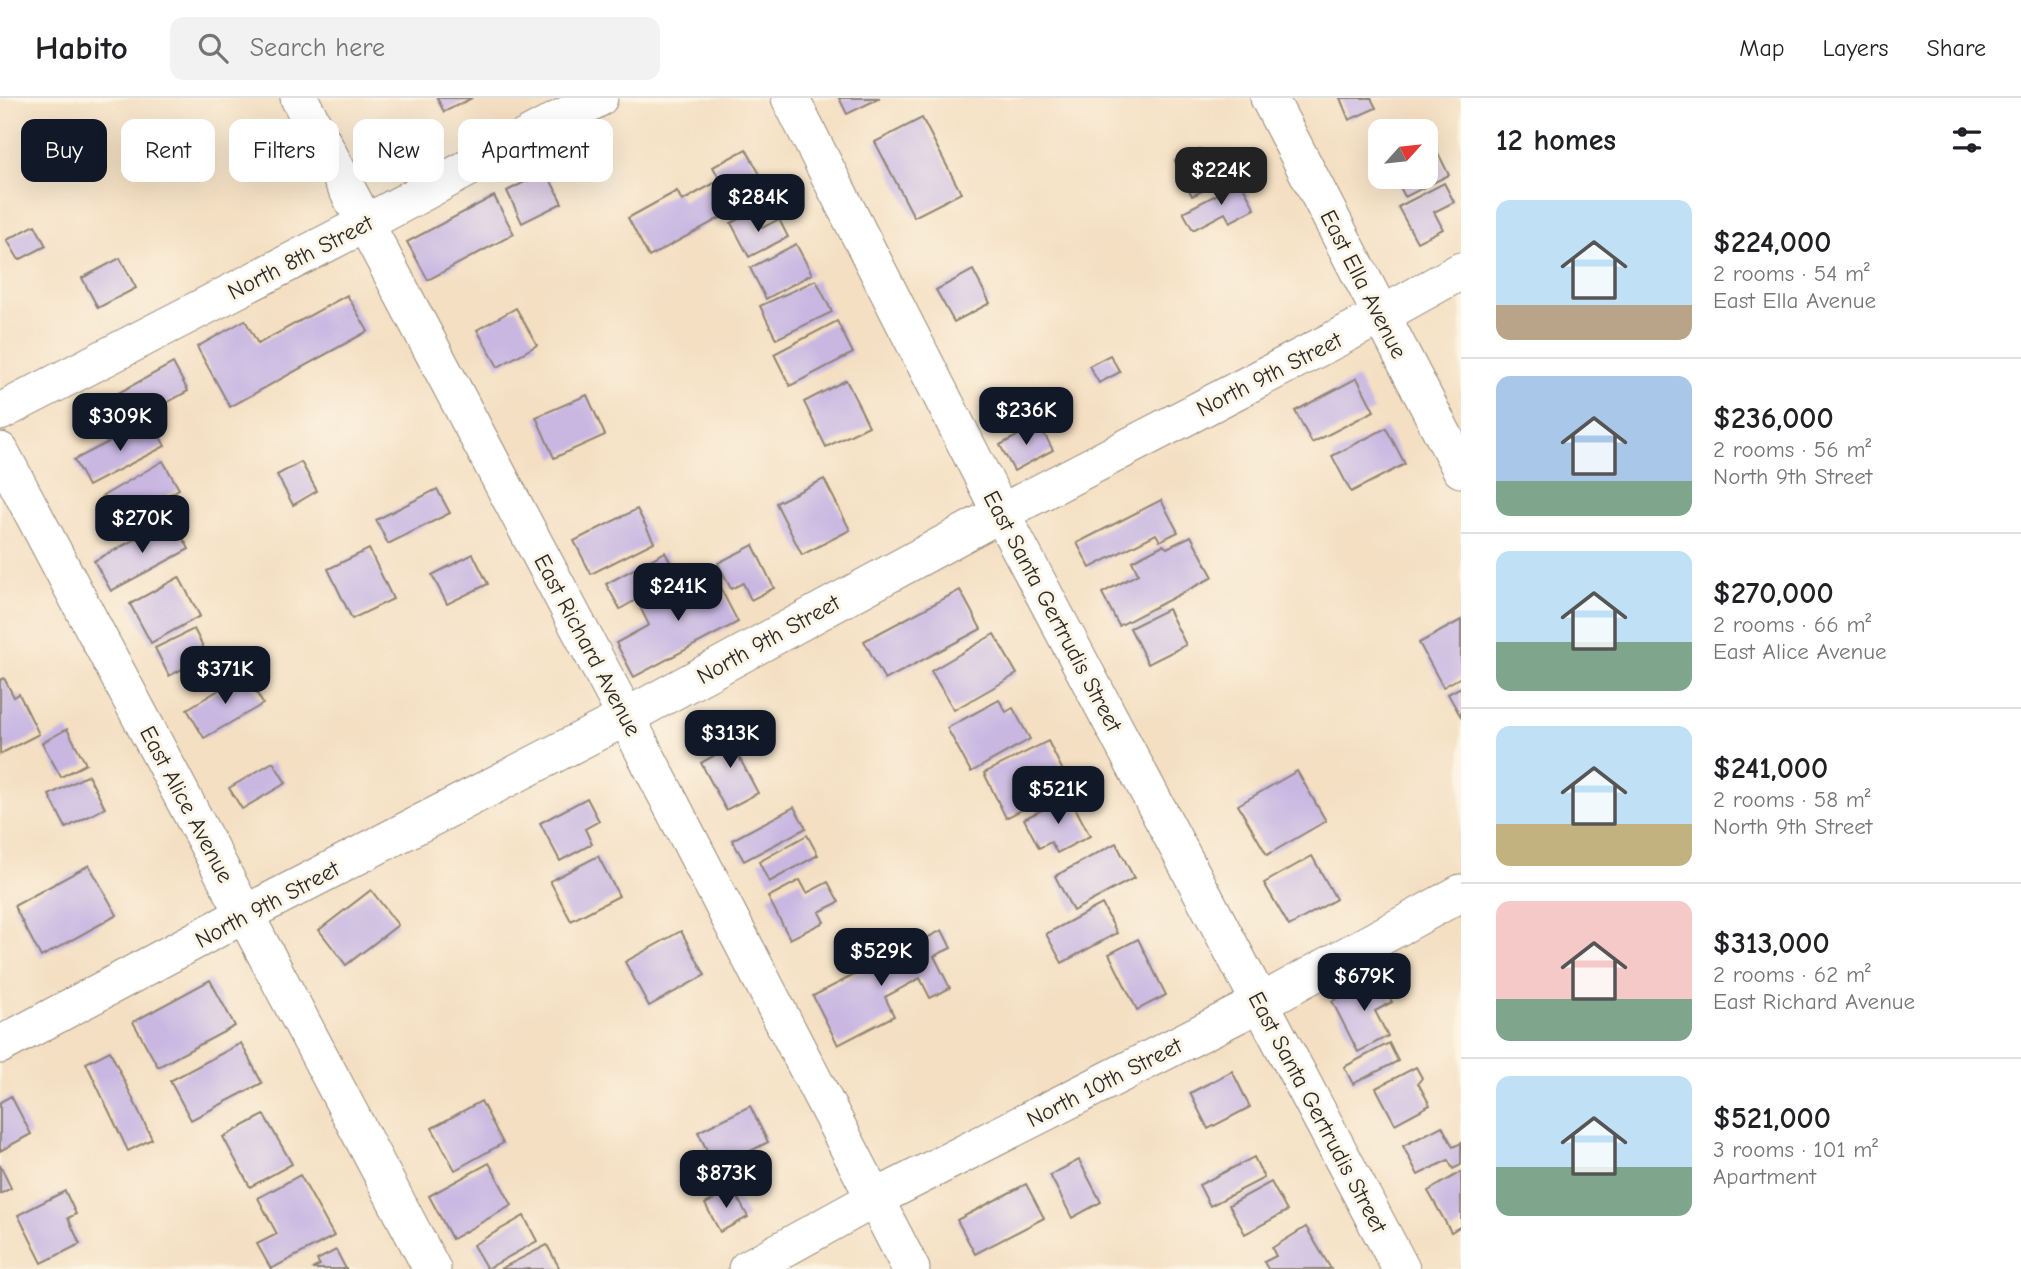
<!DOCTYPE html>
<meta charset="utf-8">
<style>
body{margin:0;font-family:"Comic Neue",sans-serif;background:#f2f2f2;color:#202124;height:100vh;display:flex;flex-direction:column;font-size:26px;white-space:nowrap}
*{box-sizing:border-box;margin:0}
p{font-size:23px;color:#757577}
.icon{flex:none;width:38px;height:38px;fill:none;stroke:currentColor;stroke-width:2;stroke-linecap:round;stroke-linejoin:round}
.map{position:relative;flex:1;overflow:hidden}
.drawer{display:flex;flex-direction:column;background:#fff;width:560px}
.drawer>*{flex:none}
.banner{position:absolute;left:21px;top:21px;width:665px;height:63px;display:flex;gap:14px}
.needle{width:46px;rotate:63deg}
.buttons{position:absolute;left:1368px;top:21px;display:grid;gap:14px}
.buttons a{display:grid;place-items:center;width:70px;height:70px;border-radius:14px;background:#fff;box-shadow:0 7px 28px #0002;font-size:35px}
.price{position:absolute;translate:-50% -60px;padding:0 16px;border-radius:14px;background:#111827;color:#fff;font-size:23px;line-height:46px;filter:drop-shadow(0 2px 4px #0008)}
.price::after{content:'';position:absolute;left:50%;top:42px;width:21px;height:16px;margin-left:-10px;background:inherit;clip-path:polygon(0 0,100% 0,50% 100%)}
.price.selected{background:#222;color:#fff}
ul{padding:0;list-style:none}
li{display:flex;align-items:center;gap:21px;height:175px;padding:0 35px}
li+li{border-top:2px solid #e0e0e0}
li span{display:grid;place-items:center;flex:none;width:196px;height:140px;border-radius:14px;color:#555}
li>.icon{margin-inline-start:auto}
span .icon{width:84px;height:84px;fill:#fffc;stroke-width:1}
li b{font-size:30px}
h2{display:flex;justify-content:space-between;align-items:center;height:84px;padding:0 35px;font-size:30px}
.tag{padding:0 24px;border-radius:14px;background:#fff;box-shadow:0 7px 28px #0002;font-size:24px;line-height:63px}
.tag.selected{background:#111827;color:#fff}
header{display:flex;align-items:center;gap:42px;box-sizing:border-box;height:98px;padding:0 35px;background:#fff;border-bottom:2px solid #e0e0e0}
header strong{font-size:33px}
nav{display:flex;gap:38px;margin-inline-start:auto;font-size:24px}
.search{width:490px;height:63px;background:#f2f2f2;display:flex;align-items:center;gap:18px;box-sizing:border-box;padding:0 24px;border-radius:14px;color:#757577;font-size:26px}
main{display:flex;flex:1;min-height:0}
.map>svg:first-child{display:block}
.building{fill:#c9b7e2}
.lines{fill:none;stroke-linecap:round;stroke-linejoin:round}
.minor-casing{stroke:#908576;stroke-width:39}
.minor{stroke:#fff;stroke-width:37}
.labels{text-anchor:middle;stroke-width:6;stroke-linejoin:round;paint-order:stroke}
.street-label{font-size:23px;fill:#2b2b2b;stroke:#fcf5e5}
</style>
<header>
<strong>Habito</strong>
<div class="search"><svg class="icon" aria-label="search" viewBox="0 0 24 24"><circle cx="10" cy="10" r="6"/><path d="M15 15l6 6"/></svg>Search here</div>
<nav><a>Map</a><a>Layers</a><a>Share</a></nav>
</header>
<main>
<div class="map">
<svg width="1461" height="1171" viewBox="0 0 1461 1171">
<rect width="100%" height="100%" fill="#fcf5e5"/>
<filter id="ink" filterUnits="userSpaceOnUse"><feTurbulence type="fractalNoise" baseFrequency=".0143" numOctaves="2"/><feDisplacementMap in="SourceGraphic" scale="14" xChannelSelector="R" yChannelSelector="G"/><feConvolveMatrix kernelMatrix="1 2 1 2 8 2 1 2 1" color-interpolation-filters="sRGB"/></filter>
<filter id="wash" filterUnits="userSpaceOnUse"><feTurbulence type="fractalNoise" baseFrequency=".00686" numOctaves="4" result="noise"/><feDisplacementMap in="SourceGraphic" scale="28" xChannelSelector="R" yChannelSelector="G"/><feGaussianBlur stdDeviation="1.57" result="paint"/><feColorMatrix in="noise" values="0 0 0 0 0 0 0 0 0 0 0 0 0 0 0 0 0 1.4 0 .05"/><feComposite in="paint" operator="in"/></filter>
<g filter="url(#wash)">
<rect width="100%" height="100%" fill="#f4dfc2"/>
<g id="blocks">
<g class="building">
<polygon points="437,0 472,0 444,14"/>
<polygon points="839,0 880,0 847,16"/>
<polygon points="1340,0 1371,0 1376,10 1349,22"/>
<polygon points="922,20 961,95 914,119 875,44"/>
<polygon points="1432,43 1449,77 1405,99 1395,79 1426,79 1426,46"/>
<polygon points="746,51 769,93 649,159 628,120 677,93 682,103 720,82 713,69"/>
<polygon points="1201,51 1209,67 1231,57 1240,75 1192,98 1175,63"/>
<polygon points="546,73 562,105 522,125 507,93"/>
<polygon points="1241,84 1255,111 1230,124 1225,115 1193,132 1183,114"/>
<polygon points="1444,85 1454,104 1434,114 1443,131 1417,144 1398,109"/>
<polygon points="494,98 514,136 428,182 407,144"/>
<polygon points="754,113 762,130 779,121 788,139 749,159 731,125"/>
<polygon points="35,127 46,148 19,162 7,142"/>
<polygon points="796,146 812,176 766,201 750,170"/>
<polygon points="120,160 136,190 98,210 82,180"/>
<polygon points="973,172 990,205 954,224 936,192"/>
<polygon points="816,182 832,214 776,241 760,208"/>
<polygon points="347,197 368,233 230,309 197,249 245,222 258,246"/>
<polygon points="516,210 537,247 498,269 477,232"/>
<polygon points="837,223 853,255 790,288 774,256"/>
<polygon points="1110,257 1120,274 1099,285 1089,268"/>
<polygon points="173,265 188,293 106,338 91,310"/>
<polygon points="1357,280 1374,313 1312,345 1295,313"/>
<polygon points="846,282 869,328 826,349 804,304"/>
<polygon points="587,297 605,337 554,360 536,319"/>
<polygon points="151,322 165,348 88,388 74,362"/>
<polygon points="1039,326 1053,352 1014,373 1000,347"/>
<polygon points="1386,330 1405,366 1351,394 1332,358"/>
<polygon points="163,363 179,391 117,427 101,399"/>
<polygon points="301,364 317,393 293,407 277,377"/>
<polygon points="824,381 850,432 802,457 776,405"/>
<polygon points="437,391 450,415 388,446 376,422"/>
<polygon points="1161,402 1178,434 1160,443 1156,436 1090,470 1077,445"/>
<polygon points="637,411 654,444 591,476 574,443"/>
<polygon points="173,421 189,451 111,493 94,463"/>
<polygon points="1191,438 1213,479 1119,528 1102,495 1138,476 1132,463 1163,447 1167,450"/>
<polygon points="753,447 774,490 751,502 743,485 731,491 718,465"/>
<polygon points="369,451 393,501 352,521 328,471"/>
<polygon points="665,454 678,478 620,511 606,486"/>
<polygon points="473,456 488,486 447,506 432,477"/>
<polygon points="711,472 738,524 634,579 616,545 649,527 640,509"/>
<polygon points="179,479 200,518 151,545 130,506"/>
<polygon points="960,492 981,531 885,582 864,543"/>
<polygon points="1168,511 1186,547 1148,566 1130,530"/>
<polygon points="1461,522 1461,579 1443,589 1419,545"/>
<polygon points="194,531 208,558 169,578 155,550"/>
<polygon points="994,536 1017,576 954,612 931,573"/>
<polygon points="246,576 263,606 204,640 187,611"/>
<polygon points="4,580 14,599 19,596 39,636 0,656 0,582"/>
<polygon points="1461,589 1461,619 1448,596"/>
<polygon points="999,602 1006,614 1013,610 1030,641 971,674 947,630"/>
<polygon points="733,627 748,654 739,659 758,695 726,712 701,665 722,653 714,638"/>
<polygon points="67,631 86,666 61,679 42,645"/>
<polygon points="1048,643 1070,687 1006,720 984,675"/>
<polygon points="273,664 286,685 242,711 229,690"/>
<polygon points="1297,673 1326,723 1267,757 1238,707"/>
<polygon points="88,677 105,710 66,730 49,697"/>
<polygon points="1069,698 1090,738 1057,755 1051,744 1039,750 1024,721"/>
<polygon points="587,700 599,723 585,731 592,746 560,763 540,725"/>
<polygon points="794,709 806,730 744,763 732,742"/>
<polygon points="807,737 818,757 769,784 759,764"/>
<polygon points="1116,745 1134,780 1073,813 1055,778"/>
<polygon points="598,758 619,798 571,823 550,783"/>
<polygon points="1312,758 1336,801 1289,828 1264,785"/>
<polygon points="89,767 117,817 41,859 14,808"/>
<polygon points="800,782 807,795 828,784 839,804 819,814 824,824 790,841 768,799"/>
<polygon points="371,792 398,827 346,867 319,832"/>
<polygon points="1102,806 1117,835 1062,865 1046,836"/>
<polygon points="942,832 951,850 934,858 950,890 930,900 920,880 885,899 894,918 838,947 813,898"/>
<polygon points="681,833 705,877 649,908 625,864"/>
<polygon points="1138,841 1166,897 1137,912 1109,856"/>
<polygon points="1379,879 1392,904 1375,913 1388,938 1358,954 1332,903"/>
<polygon points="210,882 235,928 158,969 133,924"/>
<polygon points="241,945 262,985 191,1022 170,983"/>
<polygon points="1389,945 1398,963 1353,986 1344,969"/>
<polygon points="110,953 152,1041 128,1053 86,965"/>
<polygon points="1416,969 1422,980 1418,985 1430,1007 1395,1026 1376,990"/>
<polygon points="1232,973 1250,1009 1208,1031 1190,995"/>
<polygon points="11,998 31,1036 0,1053 0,1004"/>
<polygon points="481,1003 503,1045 455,1072 432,1030"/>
<polygon points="750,1008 768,1044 716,1071 698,1034"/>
<polygon points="264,1017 292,1066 250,1089 223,1039"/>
<polygon points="1442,1028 1453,1049 1461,1045 1461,1067 1453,1071 1448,1062 1418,1077 1403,1048"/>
<polygon points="1254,1059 1264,1080 1210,1108 1199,1087"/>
<polygon points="1079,1062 1101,1104 1072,1120 1050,1077"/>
<polygon points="489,1065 512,1107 452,1141 429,1098"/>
<polygon points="0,1067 11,1090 0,1096"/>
<polygon points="1461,1074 1461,1128 1451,1134 1428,1093"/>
<polygon points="300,1077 334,1138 271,1171 257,1146 277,1136 258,1100"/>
<polygon points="1271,1084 1287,1113 1245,1136 1229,1107"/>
<polygon points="1026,1086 1044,1120 975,1156 957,1122"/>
<polygon points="733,1091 748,1119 720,1134 705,1106"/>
<polygon points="65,1093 76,1116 68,1120 80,1146 42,1165 18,1117"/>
<polygon points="524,1118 537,1143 487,1171 473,1147"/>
<polygon points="1306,1129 1331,1171 1268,1171 1264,1164 1276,1158 1272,1150"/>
<polygon points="547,1147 560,1171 500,1171"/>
<polygon points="336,1152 346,1171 312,1171 320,1167 317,1162"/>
</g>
</g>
</g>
<g filter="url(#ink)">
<use href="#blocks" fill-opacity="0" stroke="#908576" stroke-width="2"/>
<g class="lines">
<g class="minor-casing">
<g id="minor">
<polyline points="299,0 626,619 911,1171"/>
<polyline points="790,0 1001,415 1401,1171"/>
<polyline points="1269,0 1461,371"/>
<polyline points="0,314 366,125 599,0"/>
<polyline points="0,353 432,1171"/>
<polyline points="0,947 245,816 626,619 1001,415 1380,218 1461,173"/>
<polyline points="747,1171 874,1101 1260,905 1461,795"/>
</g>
</g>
<use href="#minor" class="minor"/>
</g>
</g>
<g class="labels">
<g class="street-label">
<text transform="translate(300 159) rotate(-27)" y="8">North 8th Street</text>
<text transform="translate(1364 186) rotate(63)" y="8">East Ella Avenue</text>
<text transform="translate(1269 276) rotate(-27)" y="8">North 9th Street</text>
<text transform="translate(1053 513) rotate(62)" y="8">East Santa Gertrudis Street</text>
<text transform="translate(768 541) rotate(-29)" y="8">North 9th Street</text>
<text transform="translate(588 547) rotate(62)" y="8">East Richard Avenue</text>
<text transform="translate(187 706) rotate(62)" y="8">East Alice Avenue</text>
<text transform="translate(267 806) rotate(-28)" y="8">North 9th Street</text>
<text transform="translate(1104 984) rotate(-27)" y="8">North 10th Street</text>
<text transform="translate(1318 1014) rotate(62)" y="8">East Santa Gertrudis Street</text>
</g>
</g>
</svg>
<div class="buttons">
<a><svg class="needle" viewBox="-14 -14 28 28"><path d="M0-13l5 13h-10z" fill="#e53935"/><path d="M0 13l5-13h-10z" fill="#757577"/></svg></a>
</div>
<b class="price selected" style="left:1221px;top:109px">$224K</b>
<b class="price" style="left:758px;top:136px">$284K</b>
<b class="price" style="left:1026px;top:349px">$236K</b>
<b class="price" style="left:120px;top:355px">$309K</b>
<b class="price" style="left:142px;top:457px">$270K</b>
<b class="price" style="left:678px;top:525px">$241K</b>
<b class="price" style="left:225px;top:608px">$371K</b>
<b class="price" style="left:730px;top:672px">$313K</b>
<b class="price" style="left:1058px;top:728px">$521K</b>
<b class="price" style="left:881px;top:890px">$529K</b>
<b class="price" style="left:1364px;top:915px">$679K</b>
<b class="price" style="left:726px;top:1112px">$873K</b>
<div class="banner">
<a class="tag selected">Buy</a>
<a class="tag">Rent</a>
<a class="tag">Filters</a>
<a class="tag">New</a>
<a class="tag">Apartment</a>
</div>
</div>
<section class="drawer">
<h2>12 homes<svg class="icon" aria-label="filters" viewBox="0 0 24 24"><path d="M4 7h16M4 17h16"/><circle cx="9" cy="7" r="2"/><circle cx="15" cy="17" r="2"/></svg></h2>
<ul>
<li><span style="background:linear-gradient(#bfe0f5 75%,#b9a48a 0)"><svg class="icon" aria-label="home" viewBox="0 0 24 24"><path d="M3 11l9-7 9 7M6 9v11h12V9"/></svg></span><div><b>$224,000</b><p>2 rooms · 54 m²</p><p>East Ella Avenue</p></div></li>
<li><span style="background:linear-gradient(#a9c7e8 75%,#7fa58c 0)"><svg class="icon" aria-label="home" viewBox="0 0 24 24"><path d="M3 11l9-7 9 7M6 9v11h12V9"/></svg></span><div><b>$236,000</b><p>2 rooms · 56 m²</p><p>North 9th Street</p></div></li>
<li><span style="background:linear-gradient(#bfe0f5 65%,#7fa58c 0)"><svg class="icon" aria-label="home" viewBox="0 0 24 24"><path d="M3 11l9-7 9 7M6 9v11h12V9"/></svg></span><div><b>$270,000</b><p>2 rooms · 66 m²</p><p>East Alice Avenue</p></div></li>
<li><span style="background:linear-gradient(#bfe0f5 70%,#c2b280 0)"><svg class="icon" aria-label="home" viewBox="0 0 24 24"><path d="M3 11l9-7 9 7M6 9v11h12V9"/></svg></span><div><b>$241,000</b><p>2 rooms · 58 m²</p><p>North 9th Street</p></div></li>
<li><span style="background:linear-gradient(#f6c9c9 70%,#7fa58c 0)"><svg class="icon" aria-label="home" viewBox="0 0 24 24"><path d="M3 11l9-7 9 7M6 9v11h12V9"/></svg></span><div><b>$313,000</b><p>2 rooms · 62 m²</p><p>East Richard Avenue</p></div></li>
<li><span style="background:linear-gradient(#bfe0f5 65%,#7fa58c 0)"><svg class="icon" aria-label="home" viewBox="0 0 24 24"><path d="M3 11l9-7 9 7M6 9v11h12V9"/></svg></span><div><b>$521,000</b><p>3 rooms · 101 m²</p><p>Apartment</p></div></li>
</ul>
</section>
</main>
